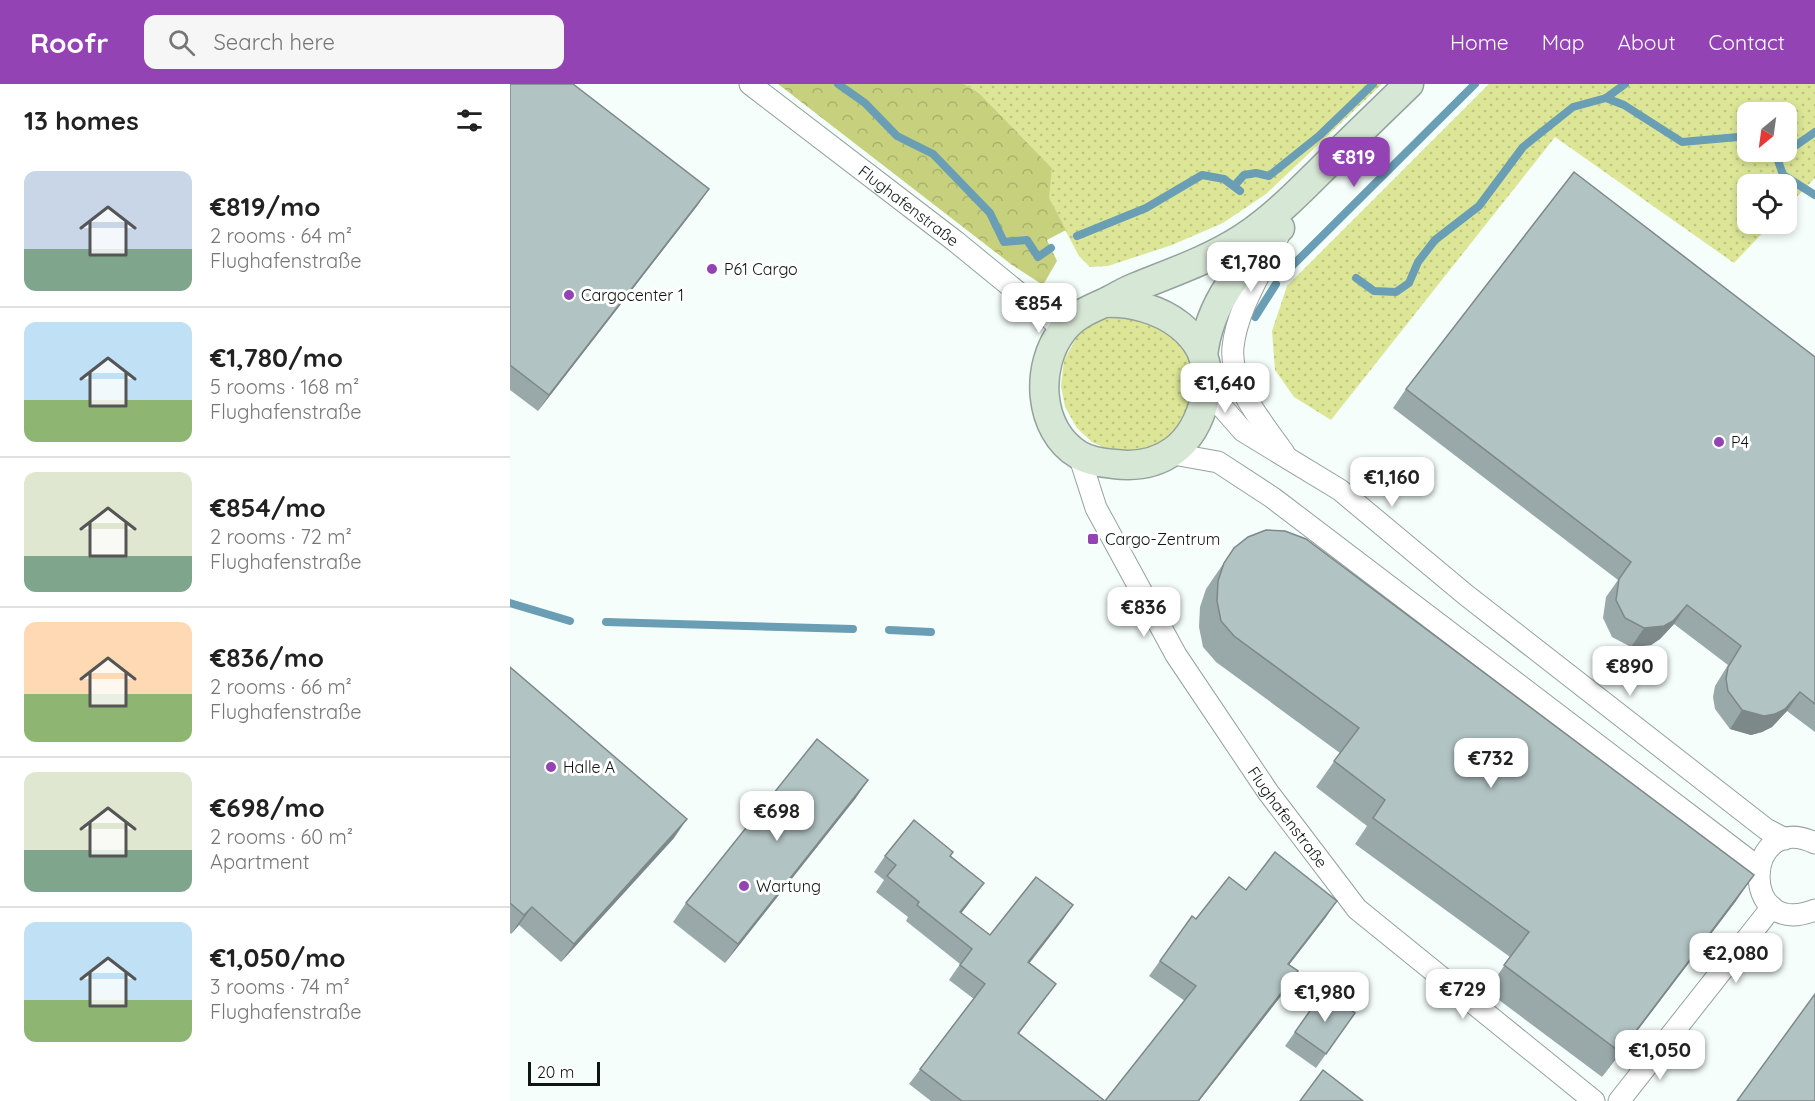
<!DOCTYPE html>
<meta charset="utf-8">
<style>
body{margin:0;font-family:Quicksand,sans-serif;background:#f6f6f6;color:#222;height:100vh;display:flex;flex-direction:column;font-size:22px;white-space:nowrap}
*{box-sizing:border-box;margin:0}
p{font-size:20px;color:#767676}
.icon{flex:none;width:33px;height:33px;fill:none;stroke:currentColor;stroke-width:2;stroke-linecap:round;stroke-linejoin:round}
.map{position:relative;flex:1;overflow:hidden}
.sheet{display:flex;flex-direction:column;background:#fff;width:510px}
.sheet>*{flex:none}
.needle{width:39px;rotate:209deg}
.fabs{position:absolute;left:1227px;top:18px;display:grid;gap:12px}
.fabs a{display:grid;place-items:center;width:60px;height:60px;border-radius:12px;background:#fff;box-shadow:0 3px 9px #0003;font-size:30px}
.scale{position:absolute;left:18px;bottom:15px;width:72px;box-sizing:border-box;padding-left:6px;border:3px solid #101513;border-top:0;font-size:16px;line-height:21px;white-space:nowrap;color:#101513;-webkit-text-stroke:4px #fff;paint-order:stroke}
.price{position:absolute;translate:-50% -51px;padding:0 14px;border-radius:12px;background:#fff;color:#222;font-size:20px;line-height:39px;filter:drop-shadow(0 2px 3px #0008)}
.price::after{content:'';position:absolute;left:50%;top:36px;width:18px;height:14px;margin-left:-9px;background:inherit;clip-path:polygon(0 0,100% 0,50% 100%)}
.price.selected{background:#9343b3;color:#fff}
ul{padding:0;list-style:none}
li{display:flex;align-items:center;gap:18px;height:150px;padding:0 24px}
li+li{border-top:2px solid #e0e0e0}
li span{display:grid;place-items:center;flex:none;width:168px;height:120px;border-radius:12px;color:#555}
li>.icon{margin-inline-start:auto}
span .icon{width:72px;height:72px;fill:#fffc;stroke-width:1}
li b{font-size:26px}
h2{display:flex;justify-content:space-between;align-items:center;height:72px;padding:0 24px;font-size:26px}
header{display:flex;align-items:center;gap:36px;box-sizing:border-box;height:84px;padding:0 30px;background:#9343b3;color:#fff}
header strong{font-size:28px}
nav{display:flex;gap:33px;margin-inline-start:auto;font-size:21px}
.search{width:420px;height:54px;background:#f6f6f6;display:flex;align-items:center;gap:15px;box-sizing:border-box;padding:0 21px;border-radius:12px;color:#767676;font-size:22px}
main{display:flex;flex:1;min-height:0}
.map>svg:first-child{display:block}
.green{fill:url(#green-dots);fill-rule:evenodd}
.forest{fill:url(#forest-crowns)}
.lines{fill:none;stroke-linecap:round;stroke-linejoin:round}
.stream{stroke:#6a9eb5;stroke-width:8}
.minor-casing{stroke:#94a29d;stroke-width:23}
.secondary-casing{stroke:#94a29d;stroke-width:31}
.minor{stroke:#fff;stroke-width:21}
.secondary{stroke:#d7e7d6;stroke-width:28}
.wall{fill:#99a8a9}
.shaded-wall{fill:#7d8889}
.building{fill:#b2c3c4;stroke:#7d8889;stroke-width:1.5}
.poi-dot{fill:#9343b3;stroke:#fff;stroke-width:2}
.labels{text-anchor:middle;stroke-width:6;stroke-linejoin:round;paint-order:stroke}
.street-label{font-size:16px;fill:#101513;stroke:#fff}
.poi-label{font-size:16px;fill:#101513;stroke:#fff;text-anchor:start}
</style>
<header>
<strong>Roofr</strong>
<div class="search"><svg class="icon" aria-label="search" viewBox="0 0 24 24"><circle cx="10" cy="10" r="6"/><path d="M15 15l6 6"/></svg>Search here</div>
<nav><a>Home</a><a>Map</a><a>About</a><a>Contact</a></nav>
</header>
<main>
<section class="sheet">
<h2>13 homes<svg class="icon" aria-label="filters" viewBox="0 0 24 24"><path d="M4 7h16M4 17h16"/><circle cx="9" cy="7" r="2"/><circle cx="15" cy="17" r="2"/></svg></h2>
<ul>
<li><span style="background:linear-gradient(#c9d6e8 65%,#7fa58c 0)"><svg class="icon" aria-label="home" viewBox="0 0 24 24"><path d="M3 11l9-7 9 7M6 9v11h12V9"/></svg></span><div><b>€819/mo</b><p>2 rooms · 64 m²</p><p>Flughafenstraße</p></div></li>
<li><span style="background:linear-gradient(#bfe0f5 65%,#8fb573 0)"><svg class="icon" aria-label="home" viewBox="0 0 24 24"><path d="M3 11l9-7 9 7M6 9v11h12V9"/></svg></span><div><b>€1,780/mo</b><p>5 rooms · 168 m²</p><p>Flughafenstraße</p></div></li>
<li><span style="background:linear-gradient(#dfe7d0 70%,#7fa58c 0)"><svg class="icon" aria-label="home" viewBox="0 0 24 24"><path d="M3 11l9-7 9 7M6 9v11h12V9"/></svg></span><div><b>€854/mo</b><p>2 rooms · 72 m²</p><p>Flughafenstraße</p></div></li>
<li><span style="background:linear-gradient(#ffd9b3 60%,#8fb573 0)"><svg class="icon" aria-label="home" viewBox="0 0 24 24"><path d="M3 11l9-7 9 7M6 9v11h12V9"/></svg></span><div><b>€836/mo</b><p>2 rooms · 66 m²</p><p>Flughafenstraße</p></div></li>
<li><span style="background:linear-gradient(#dfe7d0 65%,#7fa58c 0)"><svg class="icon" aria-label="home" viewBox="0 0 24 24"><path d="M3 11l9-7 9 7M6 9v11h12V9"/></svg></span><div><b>€698/mo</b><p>2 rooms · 60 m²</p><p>Apartment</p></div></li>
<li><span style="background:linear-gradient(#bfe0f5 65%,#8fb573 0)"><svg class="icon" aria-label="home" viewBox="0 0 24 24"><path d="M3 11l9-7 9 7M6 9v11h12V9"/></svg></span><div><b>€1,050/mo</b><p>3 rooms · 74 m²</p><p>Flughafenstraße</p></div></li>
</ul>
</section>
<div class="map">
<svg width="1305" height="1017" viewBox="0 0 1305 1017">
<defs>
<pattern id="green-dots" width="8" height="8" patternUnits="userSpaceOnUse" patternTransform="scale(1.5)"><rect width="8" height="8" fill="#dce696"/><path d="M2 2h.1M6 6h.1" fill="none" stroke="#bcc480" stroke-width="1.8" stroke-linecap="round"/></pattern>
<pattern id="forest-crowns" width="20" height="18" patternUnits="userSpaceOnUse" patternTransform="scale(1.5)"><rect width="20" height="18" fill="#c7d07d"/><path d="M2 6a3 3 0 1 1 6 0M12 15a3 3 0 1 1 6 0" fill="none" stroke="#aab26b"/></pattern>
</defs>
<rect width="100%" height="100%" fill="#f5fefb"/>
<g class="green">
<polygon points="454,0 872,0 756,110 713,139 662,161 598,182 580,183 569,172 538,114 542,84 469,9"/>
<path d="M979,0H1305V94L1277,123L1276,100H1238V140H1261L1224,179L1045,53L821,336L784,313L765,286L762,247L777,202ZM1276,28V68H1238V28Z"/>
<polygon points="612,228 663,240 693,287 681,340 647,366 604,368 582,358 567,344 555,323 551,302 554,276 568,251 589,235"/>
</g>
<polygon class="forest" points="268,0 454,0 469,9 542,84 539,114 556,146 537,156 547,177 533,201 502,181"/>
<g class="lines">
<g class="stream">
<polyline points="328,0 355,19 387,52 423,70 480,129 494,158 517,156 528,173 541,164"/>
<polyline points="1096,14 1115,0"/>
<polyline points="1276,64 1285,62 1305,48"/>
<polyline points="1265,68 1273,91 1305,111"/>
<polyline points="724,102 734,91 746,89 759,92 810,51 863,0"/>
<polyline points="567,152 636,124 692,91 714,95 730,107"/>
<polyline points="773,191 965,0"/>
<polyline points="846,194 864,207 886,208 899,199 908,178 925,156 969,122 1013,63 1063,23 1096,14 1114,21 1172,58 1228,53 1238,56"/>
<polyline points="745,233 766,200"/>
<polyline points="0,519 60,537"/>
<polyline points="96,538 343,545"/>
<polyline points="379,546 421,548"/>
</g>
<g class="minor-casing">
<g id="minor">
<path id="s1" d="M240,0L445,157L553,245"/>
<path d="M768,153C752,188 727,225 723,263C719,301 754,340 774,369"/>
<polyline points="697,306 733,347 830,406 956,511 1256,745 1275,755"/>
<polyline points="663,370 708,378 763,414 1236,774 1247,787"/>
<path id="s2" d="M569,371L586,424L666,571L758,708L847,825L1084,1017"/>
<path d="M1305,759C1233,725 1228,857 1305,826"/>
<polyline points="1109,1017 1262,823"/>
</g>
</g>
<g class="secondary-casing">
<g id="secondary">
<path d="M594,219C648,216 710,251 695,314C684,361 652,386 604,380C592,379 579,377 569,371C527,346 525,281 553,246C564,232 578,226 594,219C605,214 615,207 626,203C663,188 699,176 733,154C762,135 787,110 811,86C840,57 870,28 899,0"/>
<path d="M693,272C699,217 732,181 770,144"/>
</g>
</g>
<use href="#minor" class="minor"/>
<use href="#secondary" class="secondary"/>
</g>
<g class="wall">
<polygon points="0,0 199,105 187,122 28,327 0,306"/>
<polygon points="1305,273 1305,648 1277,627 1262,643 1252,648 1241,651 1220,645 1205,625 1203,613 1205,602 1218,581 1164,540 1150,555 1141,561 1121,563 1102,553 1093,534 1096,513 1108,496 883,324 896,305"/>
<polygon points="724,464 1226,817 1092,993 977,907 1000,873 845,760 857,742 806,703 830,669 706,578 693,563 689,543 690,523 696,505"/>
<polygon points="0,583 164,754 51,878 9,841 1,850 0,849"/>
<polygon points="358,696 345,715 215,879 163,838 176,819"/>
<polygon points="375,772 441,772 474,799 451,829 480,851 563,821 519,879 535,915 508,949 595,1017 675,917 639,892 682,832 686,835 736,806 816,833 779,881 788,887 778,903 689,1017 421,1017 399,1000 464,915 439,896 450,880 396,837 398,833 366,808 374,796 364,788"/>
<polygon points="814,907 845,929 806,984 775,962"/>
</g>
<g class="shaded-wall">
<polygon points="199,105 187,122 28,327 39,311"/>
<polygon points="1177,521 1164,540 1150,555 1141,561 1121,563 1134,544"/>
<polygon points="1290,608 1277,627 1262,643 1252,648 1241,651 1220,645 1232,626"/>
<polygon points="358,696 345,715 215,879 228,860"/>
<polygon points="177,735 164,754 51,878 64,860"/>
<polygon points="1244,791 1226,817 1092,993 1110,968"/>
<polygon points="474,799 463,814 440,844 450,828"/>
<polygon points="827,817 816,833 767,896 778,880"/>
<polygon points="563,821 552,837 508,894 518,878"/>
<polygon points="22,823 9,841 1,850 14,831"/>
<polygon points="788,887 778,903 689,1017 688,1017"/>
<polygon points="546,900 535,915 497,965 508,949"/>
</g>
<g class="building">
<polygon points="0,0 63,0 199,105 39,311 0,281"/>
<polygon points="1064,88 1305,273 1305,620 1290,608 1275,625 1265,630 1254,632 1232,626 1218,607 1216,595 1218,583 1231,562 1177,521 1163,537 1154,542 1134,544 1115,534 1106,516 1109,495 1121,478 896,305"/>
<polygon points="756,446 775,447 796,455 1244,791 1110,968 994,881 1019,848 863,734 875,716 824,677 849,644 724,552 711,537 707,517 708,497 714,479 724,464 738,453"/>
<polygon points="0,583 177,735 64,860 22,823 14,831 0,819"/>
<polygon points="307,655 358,696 228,860 176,819"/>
<polygon points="404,736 443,768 440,772 474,799 450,828 480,851 526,793 563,821 518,878 546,900 508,949 595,1017 686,902 650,877 682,832 686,835 719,793 736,806 765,768 827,817 778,880 788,887 688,1017 452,1017 410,985 475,900 450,881 462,865 407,821 409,818 377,792 386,781 375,772"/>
<polygon points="814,907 845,929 816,970 785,948"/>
<polygon points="1305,910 1305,1017 1227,1017"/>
<polygon points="813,986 853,1017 790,1017"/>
</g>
<g class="poi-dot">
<circle cx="202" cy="185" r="6"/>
<circle cx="59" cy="211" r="6"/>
<circle cx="1209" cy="358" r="6"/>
<rect x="577" y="449" width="12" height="12" rx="3"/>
<circle cx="41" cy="683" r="6"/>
<circle cx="234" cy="802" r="6"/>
</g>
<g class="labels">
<g class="street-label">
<text dy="6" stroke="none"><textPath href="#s1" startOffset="200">Flughafenstraße</textPath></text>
<text dy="6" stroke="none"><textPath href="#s2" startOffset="420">Flughafenstraße</textPath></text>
</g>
<g class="poi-label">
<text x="214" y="191">P61 Cargo</text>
<text x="71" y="217">Cargocenter 1</text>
<text x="1221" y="364">P4</text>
<text x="595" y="461">Cargo-Zentrum</text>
<text x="53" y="689">Halle A</text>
<text x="246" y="808">Wartung</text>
</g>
</g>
</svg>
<div class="fabs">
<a><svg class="needle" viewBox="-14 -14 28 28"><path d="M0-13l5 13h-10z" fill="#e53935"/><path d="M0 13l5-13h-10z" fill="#767676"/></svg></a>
<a><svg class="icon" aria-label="locate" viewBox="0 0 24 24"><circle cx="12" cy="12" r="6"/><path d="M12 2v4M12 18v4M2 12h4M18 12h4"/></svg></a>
</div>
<div class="scale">20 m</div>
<b class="price selected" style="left:844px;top:104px">€819</b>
<b class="price" style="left:741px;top:209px">€1,780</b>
<b class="price" style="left:529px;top:250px">€854</b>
<b class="price" style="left:715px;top:330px">€1,640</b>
<b class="price" style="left:882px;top:424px">€1,160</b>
<b class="price" style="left:634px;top:554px">€836</b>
<b class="price" style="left:1120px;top:613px">€890</b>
<b class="price" style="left:981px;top:705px">€732</b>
<b class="price" style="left:267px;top:758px">€698</b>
<b class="price" style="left:1226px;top:900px">€2,080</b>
<b class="price" style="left:953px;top:936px">€729</b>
<b class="price" style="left:815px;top:939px">€1,980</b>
<b class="price" style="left:1150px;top:997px">€1,050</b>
</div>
</main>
